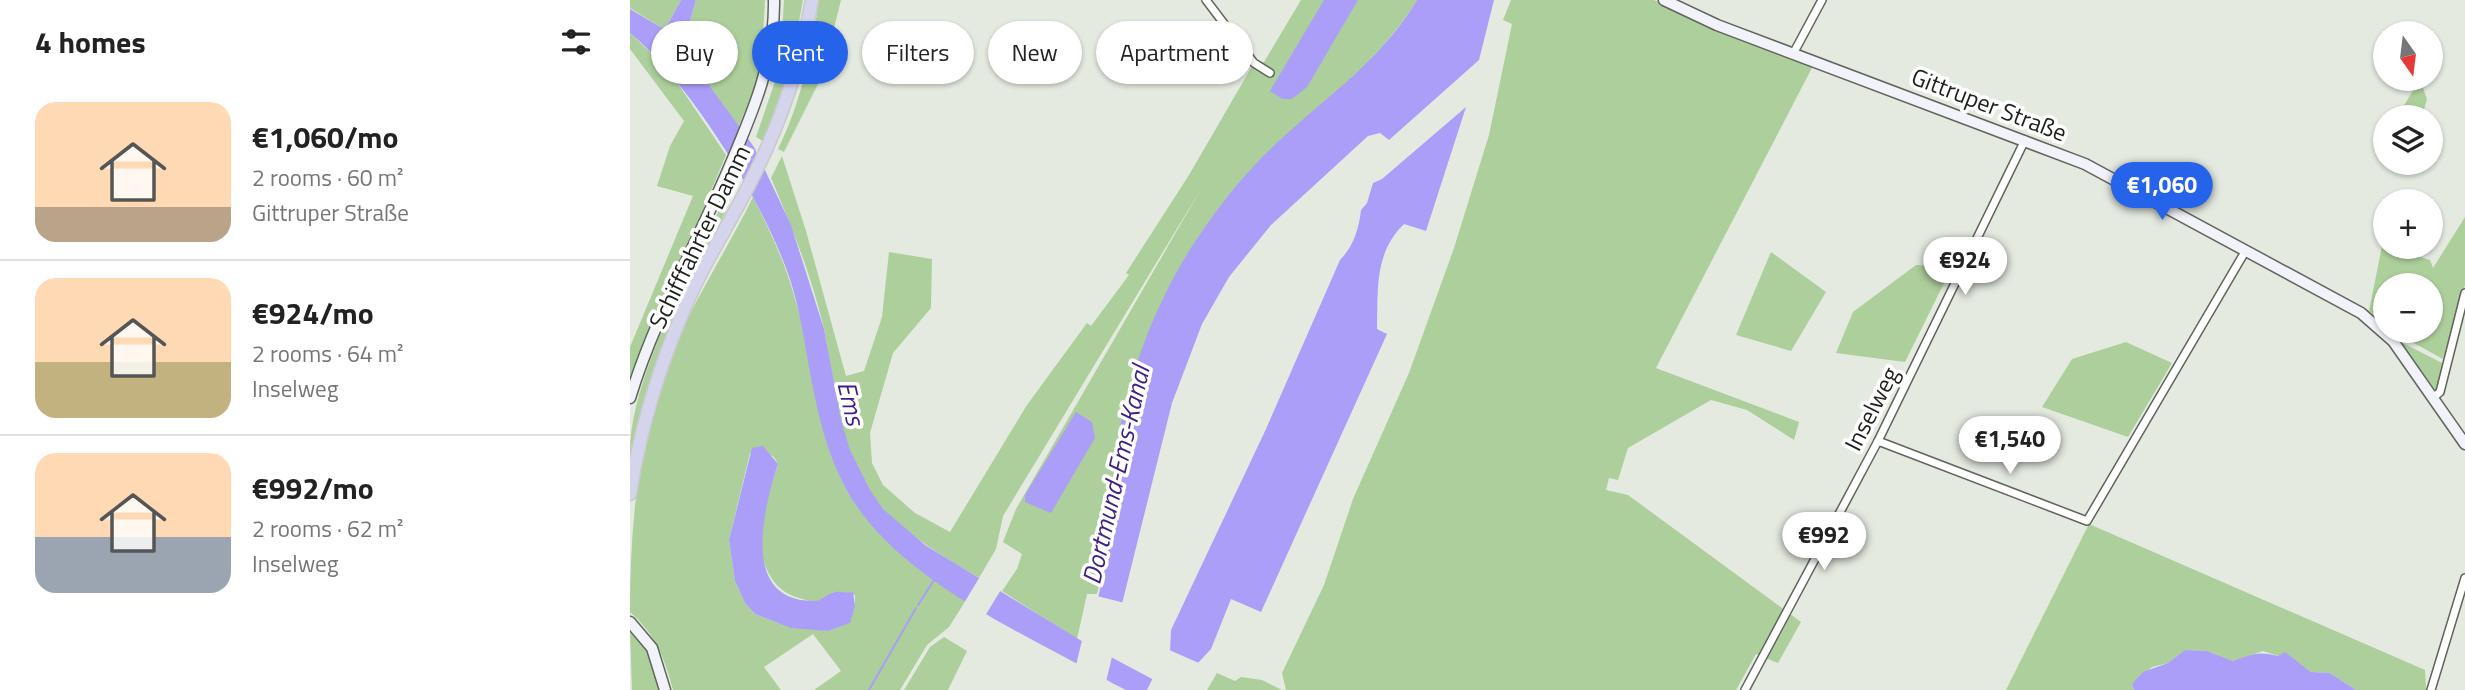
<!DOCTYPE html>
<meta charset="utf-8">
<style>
body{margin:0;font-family:"Titillium Web",sans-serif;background:#f6f6f6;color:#222;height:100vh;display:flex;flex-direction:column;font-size:26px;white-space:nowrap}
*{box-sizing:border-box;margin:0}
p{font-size:23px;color:#767676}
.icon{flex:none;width:38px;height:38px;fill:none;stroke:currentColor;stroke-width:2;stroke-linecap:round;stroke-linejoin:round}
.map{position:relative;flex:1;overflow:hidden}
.drawer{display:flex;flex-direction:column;background:#fff;width:630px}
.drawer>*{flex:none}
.hud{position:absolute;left:21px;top:21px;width:665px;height:63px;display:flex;gap:14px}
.needle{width:46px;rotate:166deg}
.fabs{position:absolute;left:1743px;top:21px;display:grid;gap:14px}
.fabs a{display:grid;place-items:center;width:70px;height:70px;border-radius:50%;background:#fff;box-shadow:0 2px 5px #0004;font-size:35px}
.price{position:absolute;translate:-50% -60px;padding:0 16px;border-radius:24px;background:#fff;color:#222;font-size:23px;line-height:46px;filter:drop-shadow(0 2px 4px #0008)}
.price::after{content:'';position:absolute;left:50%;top:42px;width:21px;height:16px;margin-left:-10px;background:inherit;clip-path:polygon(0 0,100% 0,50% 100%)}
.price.current{background:#2563eb;color:#fff}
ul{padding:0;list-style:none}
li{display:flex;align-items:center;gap:21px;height:175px;padding:0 35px}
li+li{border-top:2px solid #e0e0e0}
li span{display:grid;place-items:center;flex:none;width:196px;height:140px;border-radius:21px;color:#555}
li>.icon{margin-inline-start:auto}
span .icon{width:84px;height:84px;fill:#fffc;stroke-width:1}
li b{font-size:30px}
h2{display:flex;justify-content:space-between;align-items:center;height:84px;padding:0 35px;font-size:30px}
.chip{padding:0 24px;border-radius:32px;background:#fff;box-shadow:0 2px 5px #0004;font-size:24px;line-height:63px}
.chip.current{background:#2563eb;color:#fff}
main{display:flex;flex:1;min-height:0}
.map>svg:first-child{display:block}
.green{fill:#adcf9c;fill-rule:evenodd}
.water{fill:#aa9ef9}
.pier{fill:#e4eae0}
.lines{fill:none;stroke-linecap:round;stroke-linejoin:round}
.stream{stroke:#aa9ef9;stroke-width:2}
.street-casing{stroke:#5f655c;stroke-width:10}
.secondary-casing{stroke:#5f655c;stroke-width:13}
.highway-casing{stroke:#c9c9c9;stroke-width:15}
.street{stroke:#fff;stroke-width:7}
.secondary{stroke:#f2f2fa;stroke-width:10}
.highway{stroke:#d5d4ed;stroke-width:12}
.labels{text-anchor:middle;stroke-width:7;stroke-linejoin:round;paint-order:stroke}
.street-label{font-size:24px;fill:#1d201c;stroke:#fff}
.water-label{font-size:26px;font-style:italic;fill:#3d1f86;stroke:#fff}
</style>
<main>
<section class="drawer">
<h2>4 homes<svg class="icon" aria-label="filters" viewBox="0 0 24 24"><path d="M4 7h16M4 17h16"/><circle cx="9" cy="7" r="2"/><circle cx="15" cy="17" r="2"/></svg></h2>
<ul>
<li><span style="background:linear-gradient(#ffd9b3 75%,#b9a48a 0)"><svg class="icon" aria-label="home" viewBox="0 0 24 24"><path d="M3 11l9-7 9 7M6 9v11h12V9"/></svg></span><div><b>€1,060/mo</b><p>2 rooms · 60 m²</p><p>Gittruper Straße</p></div></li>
<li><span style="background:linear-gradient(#ffd9b3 60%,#c2b280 0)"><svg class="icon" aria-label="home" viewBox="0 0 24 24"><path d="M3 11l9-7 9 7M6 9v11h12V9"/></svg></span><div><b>€924/mo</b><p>2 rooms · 64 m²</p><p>Inselweg</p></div></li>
<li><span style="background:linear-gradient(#ffd9b3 60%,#9aa5b1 0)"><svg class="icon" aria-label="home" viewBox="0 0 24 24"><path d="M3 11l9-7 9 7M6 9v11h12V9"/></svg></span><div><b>€992/mo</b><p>2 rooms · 62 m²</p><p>Inselweg</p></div></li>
</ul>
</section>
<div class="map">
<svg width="1835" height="690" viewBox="0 0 1835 690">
<rect width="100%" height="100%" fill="#e4eae0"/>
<g class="green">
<polygon points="0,0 51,0 38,24 32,28 0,8"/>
<polygon points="66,0 135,0 131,71 108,128 60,59 54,41"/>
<polygon points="154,0 173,0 160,70 136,143 126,137 150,67"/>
<path d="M189,0H211L192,76L154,152L148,149C171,103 182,50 189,0Z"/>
<path d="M671,0H787C741,76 664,119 607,186C540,264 499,361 485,463C481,487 482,512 479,537C477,556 472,575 467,594H457L447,639L372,591L387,569L392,554L373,542L386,509L571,189L373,516L366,549L349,578C316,558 281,538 254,510C210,464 206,388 194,329C182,277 162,227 141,178L152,156L176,231L216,376L234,371L252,317L259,252L302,259L301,308L263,353L240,433L242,463L253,485L285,513L320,532L397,405L457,323L461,326L499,275L496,273L559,175L624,63L634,62Z"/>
<polygon points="881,0 1024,0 1084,28 1184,64 1026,368 1169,422 1164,440 1117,410 1081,400 998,448 988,480 979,478 976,490 998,495 1171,622 1148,663 1126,654 1106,690 656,690 652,673 694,585 723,499 779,373 824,248 859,135 882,24 873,20"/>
<polygon points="0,33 38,69 96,155 0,385 0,347 63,196 27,186 40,146 54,121 0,49"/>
<polygon points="1790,79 1797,99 1792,117 1767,117"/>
<path d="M123,197C139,229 154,260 164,295C186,369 184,453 234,516C262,551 300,576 336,600L319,627L297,645L270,690H184L211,671L183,634L134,667L151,690H43C35,658 25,634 0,612C0,526 8,434 41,354C64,300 97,250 123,197ZM136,452L144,457L148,464C142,485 133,506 131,527C128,556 138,590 169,598C176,600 183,603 190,600C195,599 199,594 204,592L225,595V606L214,625L198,631L148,623L125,614L115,603L105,581L99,540L120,453Z"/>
<path d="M94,200L99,205C57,288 25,363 0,452C0,379 62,268 94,200Z"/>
<polygon points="1835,217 1835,285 1813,359 1769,335 1771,331 1801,331 1801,285 1755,285 1755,322 1739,311 1752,246 1800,260 1803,268"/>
<polygon points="1141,252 1196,292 1161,351 1106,335"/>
<polygon points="1286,265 1322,267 1275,362 1206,353 1223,312"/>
<polygon points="1496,342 1542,363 1498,437 1412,407 1442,359"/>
<polygon points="1771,342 1814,364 1806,391"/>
<polygon points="1459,524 1795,670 1796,690 1726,690 1700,673 1681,672 1658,655 1649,656 1633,651 1603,661 1577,651 1555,650 1538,663 1522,667 1502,684 1504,690 1376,690"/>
<polygon points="0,630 18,650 31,690 2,690"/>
<polygon points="314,637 337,651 318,690 274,690 300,647"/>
<polygon points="587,673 605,681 611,677 632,680 652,690 577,690"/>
</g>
<g class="water">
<path d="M51,0H66L54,41L60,59L124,147L161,225L194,329L211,420L220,450L240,490L253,509L295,545L455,643C466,609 476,569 480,534C483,500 482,467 489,433C501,369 525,306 559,251C585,210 615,172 650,140C700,94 752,59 787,0H864L849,60L759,140L750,133L738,136L641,225L599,277L572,324L542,403L479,656L526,681L540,652L541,630L636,429L710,260C723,247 729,229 731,210L737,203L743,183L752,179L836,107L796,231L774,224C744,253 748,290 747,329L757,334L631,612L601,599L581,649L567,664L555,690H496L482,683C401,637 291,590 233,515C186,454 183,373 166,300C147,221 62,84 0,33V9L32,28L38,24Z"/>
<polygon points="694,0 728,0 677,87 662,99 652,99 640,91"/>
<polygon points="446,412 462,422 465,438 421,513 395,502 395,495"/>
<path d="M133,446L148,464C135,504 108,601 183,601C192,601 194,596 202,593C209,590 215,594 223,592L225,606L220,623L198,631L161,628L125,614L115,603L105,581L99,540L122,448Z"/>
<path d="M1555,650L1577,651L1603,661C1624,654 1626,651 1648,656L1655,652L1681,672L1700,673L1726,690H1504L1502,684L1513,672L1538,663Z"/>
</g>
<g class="pier">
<polygon points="351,575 372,588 355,616 334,603"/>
<polygon points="463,595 495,603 474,690 440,690"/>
<polygon points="537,649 571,664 559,690 517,690"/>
</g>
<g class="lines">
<g class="stream">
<polyline points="288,605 304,580"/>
<polyline points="239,690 286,608"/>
</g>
<g class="street-casing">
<g id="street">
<polyline points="576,0 624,63 640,73"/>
<polyline points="1163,54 1192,0"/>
<polyline points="1803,398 1810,392 1835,293"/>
<polyline points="1248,441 1457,521 1616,250"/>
<polyline points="1115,690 1248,441 1395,140"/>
<polyline points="1801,690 1835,578"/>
</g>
</g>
<g class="secondary-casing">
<g id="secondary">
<polyline points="1034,0 1087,25 1455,164 1731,313 1763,341 1835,444"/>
<path d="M0,398C25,316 68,242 101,163C124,109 145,60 144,0"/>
<polyline points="0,622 22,648 35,690"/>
</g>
</g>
<g class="highway-casing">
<path id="highway" d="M0,494C11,422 34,351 65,285C83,248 105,214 123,177C152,120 171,62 182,0"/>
</g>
<use href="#street" class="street"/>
<use href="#secondary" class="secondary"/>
<use href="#highway" class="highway"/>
</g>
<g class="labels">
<g class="street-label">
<text transform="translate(1359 105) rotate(21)" y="8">Gittruper Straße</text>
<text transform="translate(70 237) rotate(-64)" y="8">Schifffahrter Damm</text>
<text transform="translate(1242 409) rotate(-63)" y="8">Inselweg</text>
</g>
<g class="water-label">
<text transform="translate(221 403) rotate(77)" y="9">Ems</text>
<text transform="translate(486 475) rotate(-77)" y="9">Dortmund-Ems-Kanal</text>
</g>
</g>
</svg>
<div class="fabs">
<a><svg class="needle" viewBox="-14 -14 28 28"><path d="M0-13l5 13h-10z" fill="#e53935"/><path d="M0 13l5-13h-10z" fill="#767676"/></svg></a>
<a><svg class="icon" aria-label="layers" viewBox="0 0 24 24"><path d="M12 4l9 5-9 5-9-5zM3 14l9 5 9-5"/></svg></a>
<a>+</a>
<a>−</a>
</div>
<b class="price current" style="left:1532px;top:222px">€1,060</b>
<b class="price" style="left:1335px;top:297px">€924</b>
<b class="price" style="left:1380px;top:476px">€1,540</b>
<b class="price" style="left:1194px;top:572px">€992</b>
<div class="hud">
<a class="chip">Buy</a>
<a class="chip current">Rent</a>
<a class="chip">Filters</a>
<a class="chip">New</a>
<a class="chip">Apartment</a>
</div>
</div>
</main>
